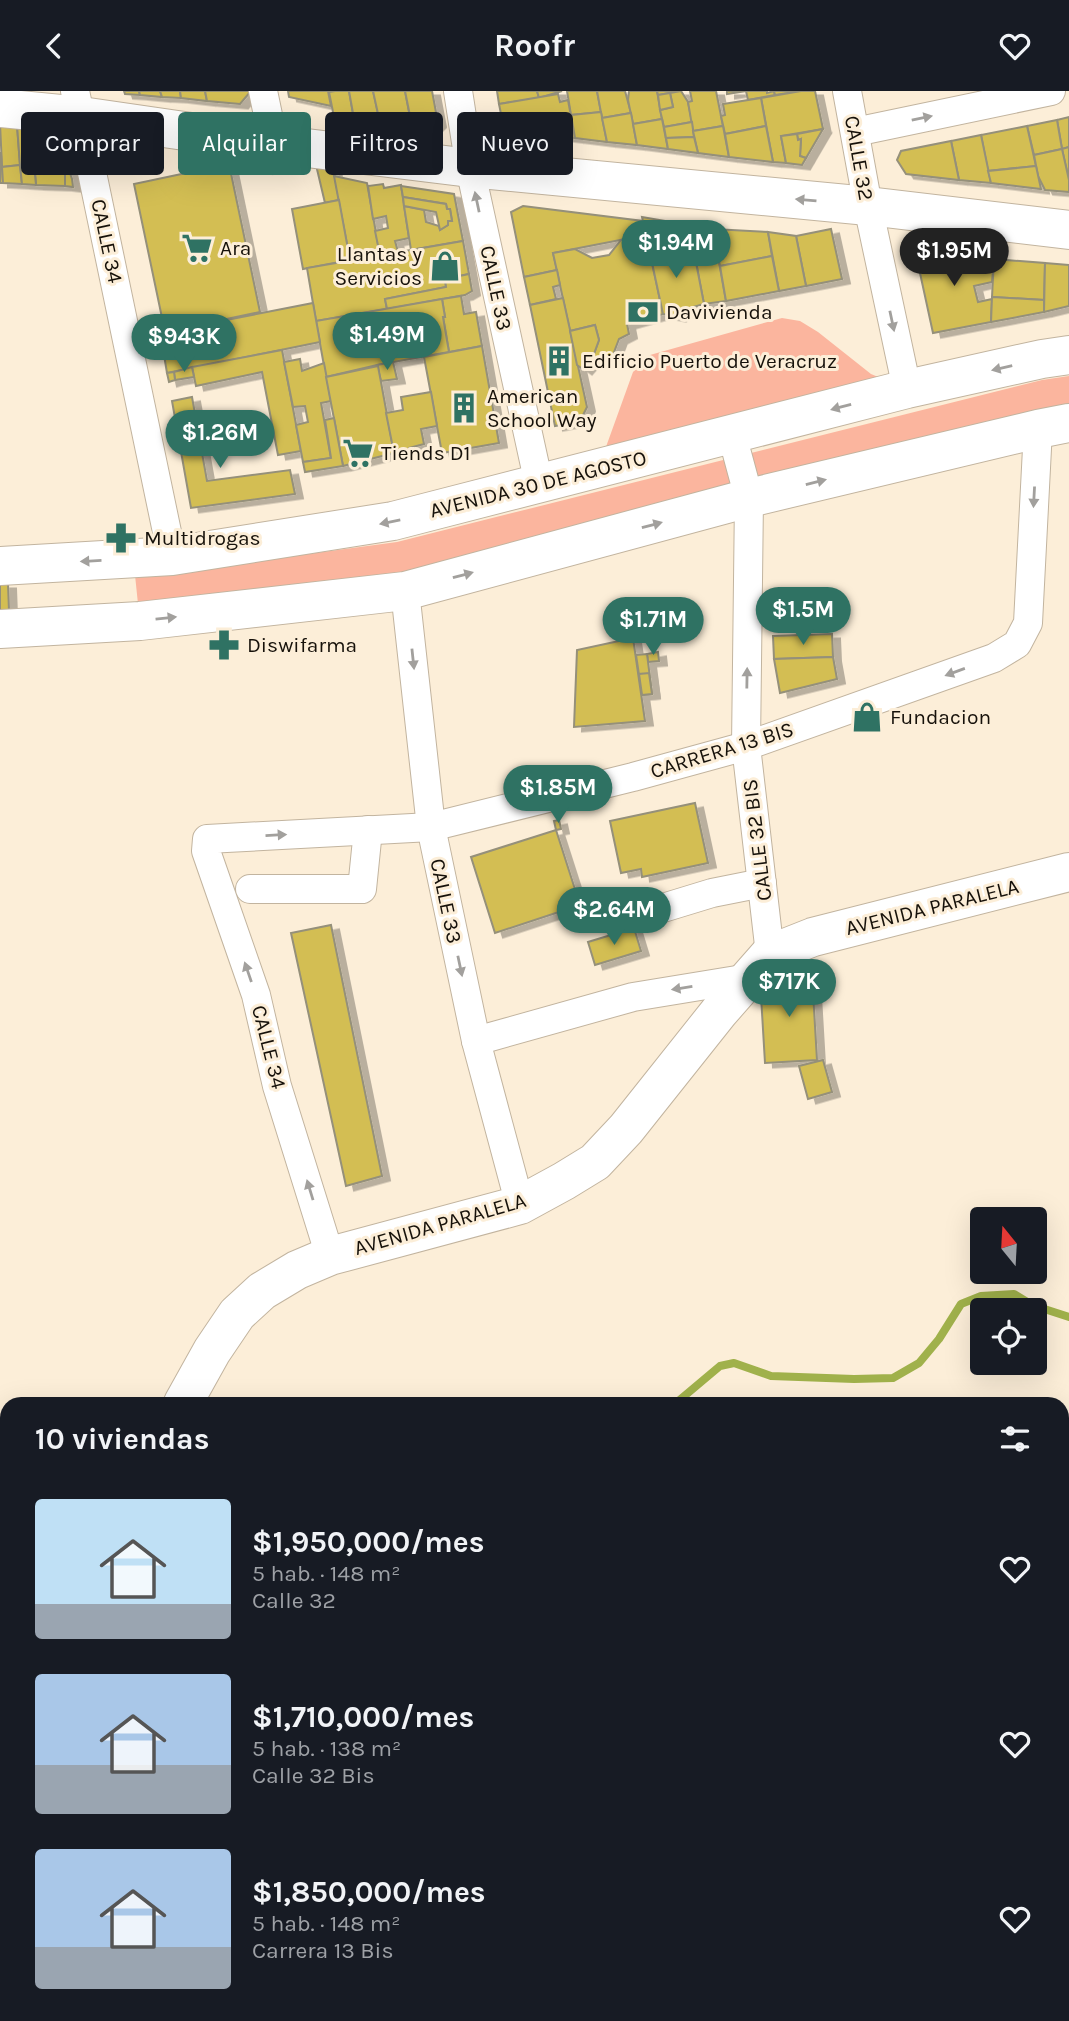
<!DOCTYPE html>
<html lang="es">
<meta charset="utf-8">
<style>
body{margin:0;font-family:Karla,sans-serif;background:#20242c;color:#f1f3f6;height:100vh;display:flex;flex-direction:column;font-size:26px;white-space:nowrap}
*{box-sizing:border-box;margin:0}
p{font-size:23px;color:#9ea1a6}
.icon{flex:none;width:38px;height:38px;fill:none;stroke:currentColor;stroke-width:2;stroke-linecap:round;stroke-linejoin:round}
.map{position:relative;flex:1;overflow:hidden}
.panel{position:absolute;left:0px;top:1306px;width:1069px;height:625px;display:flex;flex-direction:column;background:#171b24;border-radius:21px 21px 0 0;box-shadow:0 7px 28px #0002}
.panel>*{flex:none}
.top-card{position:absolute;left:21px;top:21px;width:700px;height:63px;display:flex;gap:14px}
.needle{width:46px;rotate:342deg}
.fabs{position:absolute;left:970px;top:1116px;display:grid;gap:14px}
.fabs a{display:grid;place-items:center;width:77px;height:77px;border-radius:7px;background:#171b24;box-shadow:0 7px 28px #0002;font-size:35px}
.price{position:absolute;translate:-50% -60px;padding:0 16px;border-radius:24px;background:#2f7263;color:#fff;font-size:23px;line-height:46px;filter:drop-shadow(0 2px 4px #0008)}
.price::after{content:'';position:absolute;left:50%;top:42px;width:21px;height:16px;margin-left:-10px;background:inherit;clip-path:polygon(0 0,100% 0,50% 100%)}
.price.active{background:#222;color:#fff}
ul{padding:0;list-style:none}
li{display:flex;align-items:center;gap:21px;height:175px;padding:0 35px}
li span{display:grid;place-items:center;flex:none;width:196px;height:140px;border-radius:7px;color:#555}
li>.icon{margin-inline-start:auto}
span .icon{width:84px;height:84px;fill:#fffc;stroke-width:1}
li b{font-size:30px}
h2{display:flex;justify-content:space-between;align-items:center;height:84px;padding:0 35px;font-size:30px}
.tag{padding:0 24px;border-radius:7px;background:#171b24;box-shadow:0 7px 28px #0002;font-size:24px;line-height:63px}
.tag.active{background:#2f7263;color:#fff}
header{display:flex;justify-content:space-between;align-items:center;height:91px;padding:0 35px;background:#171b24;font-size:32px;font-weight:700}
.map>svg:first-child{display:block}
.green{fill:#fbb59e}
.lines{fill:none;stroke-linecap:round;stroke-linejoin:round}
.stream{stroke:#a0b14b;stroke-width:8}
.building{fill:#d3be52;stroke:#95907a;stroke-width:2;filter:url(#shadow)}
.street-casing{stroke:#c2b49f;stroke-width:30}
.secondary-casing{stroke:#c2b49f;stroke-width:40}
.primary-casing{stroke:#c2b49f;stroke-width:40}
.street{stroke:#fff;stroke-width:28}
.secondary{stroke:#fff;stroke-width:38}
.primary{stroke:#fff;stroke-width:38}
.oneway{fill:#a2a09d}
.labels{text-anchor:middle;stroke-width:6;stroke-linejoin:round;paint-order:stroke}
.street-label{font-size:21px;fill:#16110a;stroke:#fceed8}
.poi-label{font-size:21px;fill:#16110a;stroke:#fceed8;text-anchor:start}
</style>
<header><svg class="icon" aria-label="back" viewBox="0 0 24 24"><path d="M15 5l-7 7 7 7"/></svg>Roofr<svg class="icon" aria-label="heart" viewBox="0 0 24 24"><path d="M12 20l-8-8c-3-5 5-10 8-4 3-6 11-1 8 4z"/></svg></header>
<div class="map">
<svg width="1069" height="1930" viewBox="0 0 1069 1930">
<defs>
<filter id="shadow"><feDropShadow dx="8" dy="4.5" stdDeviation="0" flood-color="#0004"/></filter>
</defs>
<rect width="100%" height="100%" fill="#fceed8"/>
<g class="green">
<polygon points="782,227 800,230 818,241 871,283 907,298 598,378 633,281 650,264"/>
<polygon points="1069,285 1069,314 403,484 138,513 135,484 175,481 397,451 1042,289"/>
<polygon points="7,1527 7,1787 0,1792 0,1530"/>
</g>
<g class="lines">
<g class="stream">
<polyline points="676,1312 720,1275 734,1272 771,1285 854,1288 893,1287 919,1272 939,1248 961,1213 981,1205 1014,1203 1032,1214 1069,1226"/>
<polyline points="0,1746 7,1741"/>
<polyline points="409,1923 412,1930"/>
<polyline points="912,1923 913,1930"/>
<polyline points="0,1926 6,1930"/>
<polyline points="237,1930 245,1923"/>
<polyline points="714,1930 723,1923"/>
</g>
</g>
<g class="building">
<polygon points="124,0 139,0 140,4 125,3"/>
<polygon points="139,0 160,0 162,6 140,4"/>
<polygon points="160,0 180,0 181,7 162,6"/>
<polygon points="180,0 205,0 207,10 181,7"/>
<polygon points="205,0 251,0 240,13 207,10"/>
<polygon points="288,0 328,0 331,15 289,6"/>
<polygon points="335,0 349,0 354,28 334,26 329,1"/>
<polygon points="349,0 373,0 380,31 354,28"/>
<polygon points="373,0 405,0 410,26 378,23"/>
<polygon points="405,0 432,0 438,32 433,37 412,35"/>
<polygon points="497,0 537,0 539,7 499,13"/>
<polygon points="537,0 562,0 539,7"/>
<polygon points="567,0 597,0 601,21 571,24"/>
<polygon points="597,0 625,0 631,22 602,27"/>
<polygon points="629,0 657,0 662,28 633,33 628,9"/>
<polygon points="657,0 681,0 658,4"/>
<polygon points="681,0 688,11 692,31 664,36 660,19 673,16 670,2"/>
<polygon points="690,0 716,0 723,35 693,40 688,11 692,10"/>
<polygon points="727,0 767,0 767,2 774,0 775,4 748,9 746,0 727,3"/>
<polygon points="774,0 801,0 775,4"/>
<polygon points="801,0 815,0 823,38 781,45 786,72 773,71 761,7"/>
<polygon points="670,2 673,16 660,19 658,4"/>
<polygon points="558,3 560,11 568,9 575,47 510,39 503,33 499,13"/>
<polygon points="761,7 766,35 725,43 721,25 725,24 723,13"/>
<polygon points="601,21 607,51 575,47 571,24"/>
<polygon points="631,22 637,54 607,51 602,27"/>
<polygon points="378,23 410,26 412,35 380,31"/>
<polygon points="1069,26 1069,56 1062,58 1057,29"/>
<polygon points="662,28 668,58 637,54 633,33"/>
<polygon points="1057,29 1062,58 1034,64 1027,35"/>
<polygon points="380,31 412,35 413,38 381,35"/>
<polygon points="692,31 694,46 666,47 664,36"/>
<polygon points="0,32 17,34 20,74 2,76"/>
<polygon points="17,34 29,34 31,55 33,56 34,74 20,74"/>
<polygon points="723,35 729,66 698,62 693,40"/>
<polygon points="766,35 773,71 729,66 725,43"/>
<polygon points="1027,35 1036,75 988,80 981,44"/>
<polygon points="823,38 806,67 800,65 801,48 798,49 797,43"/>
<polygon points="29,39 52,42 65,76 65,95 36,94 33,56 31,55"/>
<polygon points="29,39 55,39 72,88 73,96 65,95 65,76 52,42"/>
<polygon points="797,43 798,49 801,48 800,65 806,67 802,74 786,72 781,45"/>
<polygon points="981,44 991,92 959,89 951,50"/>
<polygon points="694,46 698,62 668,58 666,47"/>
<polygon points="951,50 959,89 906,83 897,69 901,60"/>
<polygon points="1069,56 1069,89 1062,58"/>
<polygon points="1062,58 1069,89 1069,101 1045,99 1038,85 1034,64"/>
<polygon points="0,62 1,62 3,92 0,92"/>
<polygon points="238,65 262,68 264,78 239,75"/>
<polygon points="229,73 260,221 165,241 134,93"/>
<polygon points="20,74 22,93 3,92 2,76"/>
<polygon points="20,74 34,74 36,94 22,93"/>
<polygon points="316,74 333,76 339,109 325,112"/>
<polygon points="1036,75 1041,98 991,92 988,80"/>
<polygon points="334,85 367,92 380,164 350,169"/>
<polygon points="383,93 384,97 401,94 409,147 395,150 398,161 380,164 375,140 388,137 386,125 373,128 368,95"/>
<polygon points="401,95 454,103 463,150 411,159 404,115 424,119 426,131 439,135 440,139 448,134 448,130 452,130 450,118 447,118 446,113 403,106"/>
<polygon points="403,106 446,113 447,118 450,118 452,130 448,130 448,134 440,139 436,121 404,115"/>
<polygon points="339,109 350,169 303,178 292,118"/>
<polygon points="523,115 643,130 646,144 553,162 557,179 524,186 511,121"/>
<polygon points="642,126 689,134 694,161 648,153"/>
<polygon points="689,134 713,138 726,210 704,213"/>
<polygon points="713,138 768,141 772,165 720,175"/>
<polygon points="831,138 842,188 806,195 796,145"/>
<polygon points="768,141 796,145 806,195 779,200"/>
<polygon points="646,144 663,223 627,233 629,243 619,248 611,269 591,271 599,249 595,234 570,240 553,162 575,158 592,167 609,164 621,149"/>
<polygon points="463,150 469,183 445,188 446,196 385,208 387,218 316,230 307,177"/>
<polygon points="648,153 694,161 704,213 690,217 678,226 663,223"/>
<polygon points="931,156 994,168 992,191 974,195 978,211 992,208 991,231 933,242 915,159"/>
<polygon points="772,165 779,200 726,210 720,175"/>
<polygon points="994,168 1045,172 1044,209 992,206"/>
<polygon points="1045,172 1069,174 1069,215 1044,221"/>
<polygon points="557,179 560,194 553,196 556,208 530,214 524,186"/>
<polygon points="469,183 472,200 465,204 387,218 385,208 446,196 445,188"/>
<polygon points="461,205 464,223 476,221 482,255 449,261 443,226 445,226 442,208"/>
<polygon points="992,206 1044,209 1044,221 991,231"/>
<polygon points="563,207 587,316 580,330 555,335 530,214"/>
<polygon points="442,208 445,226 443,226 449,261 377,274 326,286 316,230"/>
<polygon points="313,212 320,251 167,282 160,240 165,241"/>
<polygon points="595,234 599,249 591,271 584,279 577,274 570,240"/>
<polygon points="482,255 499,352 442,362 424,266"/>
<polygon points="282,259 301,360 278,364 262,281 196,295 192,276"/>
<polygon points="300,268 302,280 324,272 331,310 321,312 331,367 303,371 296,334 308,331 305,315 293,316 284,271"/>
<polygon points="393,271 397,288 381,290 377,274"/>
<polygon points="378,275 394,362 343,375 326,286"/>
<polygon points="192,276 194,286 175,289 174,281"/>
<polygon points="174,281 175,289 169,291 167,282"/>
<polygon points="431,301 437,335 421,338 424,353 409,357 410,365 394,362 386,322 403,319 401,306"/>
<polygon points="192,306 207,390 290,379 295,403 191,417 172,310"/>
<polygon points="334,327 343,375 305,381 303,371 331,367 325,329"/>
<polygon points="0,493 8,493 9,520 0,521"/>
<polygon points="832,543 833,566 774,568 773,545"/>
<polygon points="633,547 645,630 574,636 577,559"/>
<polygon points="658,561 659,570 648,571 647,563"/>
<polygon points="647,563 652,603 642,604 636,564"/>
<polygon points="833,566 837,588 780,602 774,568"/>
<polygon points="649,582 652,603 642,604 639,583"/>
<polygon points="695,712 708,772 642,786 641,778 621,782 610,730"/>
<polygon points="559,729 561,738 556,739 554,730"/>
<polygon points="556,739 580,814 495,842 471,766"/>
<polygon points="331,834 382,1085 346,1095 291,842"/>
<polygon points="634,837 641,860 595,874 588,851"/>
<polygon points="812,884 817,969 765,972 760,888"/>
<polygon points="823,969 832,1001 808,1008 799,975"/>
</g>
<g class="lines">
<g class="street-casing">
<g id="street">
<polyline points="75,0 172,465"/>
<polyline points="263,0 274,53"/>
<polyline points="458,0 470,77 539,393"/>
<polyline points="847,0 868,115 907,298"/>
<polyline points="855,41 1051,0"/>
<polyline points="732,344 749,407 746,655 770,863"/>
<polyline points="405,500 431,736 476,950 520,1114"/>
<polyline points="250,798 362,798 368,739"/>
<polyline points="640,824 712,802 762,792"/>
<polyline points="476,950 633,906 749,887"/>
<polyline points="330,1165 277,995 256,904 206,760 207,748 431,736 633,686 746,655 994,567 1017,553 1028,532 1038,338"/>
<polyline points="1062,1582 1069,1581"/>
<polyline points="1068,1732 1069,1732"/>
<polyline points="515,1923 516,1930"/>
</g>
</g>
<g class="secondary-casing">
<g id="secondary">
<polyline points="0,17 81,25 274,53 470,77 868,115 1069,139"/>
<polyline points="183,1312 212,1260 237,1223 262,1200 297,1179 330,1165 520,1114 564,1090 595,1071 626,1038 719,921 770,863 813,846 1069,781"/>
<polyline points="0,1498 7,1495"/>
</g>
</g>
<g class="primary-casing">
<g id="primary">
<polyline points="0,475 172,465 393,430 907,298 1042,268 1069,264"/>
<polyline points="0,538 140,530 405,500 749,407 1038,338 1069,332"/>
</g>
</g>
<use href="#street" class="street"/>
<use href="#secondary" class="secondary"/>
<use href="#primary" class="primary"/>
</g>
<defs><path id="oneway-solid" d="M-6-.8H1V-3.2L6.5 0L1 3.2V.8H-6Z" transform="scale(1.75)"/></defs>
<g class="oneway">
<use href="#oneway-solid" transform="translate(922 27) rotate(-12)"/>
<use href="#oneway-solid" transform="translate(806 109) rotate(-175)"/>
<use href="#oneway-solid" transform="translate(477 111) rotate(-102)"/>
<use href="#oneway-solid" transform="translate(892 230) rotate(78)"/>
<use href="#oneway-solid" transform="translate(1002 277) rotate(167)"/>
<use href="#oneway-solid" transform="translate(841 316) rotate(165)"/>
<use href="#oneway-solid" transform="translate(816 391) rotate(-14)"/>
<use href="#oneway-solid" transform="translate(1034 406) rotate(93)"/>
<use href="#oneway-solid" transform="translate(390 431) rotate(169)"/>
<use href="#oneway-solid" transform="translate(652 434) rotate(-15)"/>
<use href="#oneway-solid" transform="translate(91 470) rotate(177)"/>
<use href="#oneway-solid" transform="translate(463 484) rotate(-15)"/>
<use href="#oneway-solid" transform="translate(166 527) rotate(-6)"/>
<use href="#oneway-solid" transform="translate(413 568) rotate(84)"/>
<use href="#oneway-solid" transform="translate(955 581) rotate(160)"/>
<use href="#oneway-solid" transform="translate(747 587) rotate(-89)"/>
<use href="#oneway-solid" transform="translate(276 744) rotate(-3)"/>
<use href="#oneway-solid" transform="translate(460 875) rotate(78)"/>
<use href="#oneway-solid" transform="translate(248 881) rotate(-109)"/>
<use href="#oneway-solid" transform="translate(682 897) rotate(171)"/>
<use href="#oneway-solid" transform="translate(310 1099) rotate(-107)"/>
</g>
<defs>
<g id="supermarket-bare" transform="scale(2.415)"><path d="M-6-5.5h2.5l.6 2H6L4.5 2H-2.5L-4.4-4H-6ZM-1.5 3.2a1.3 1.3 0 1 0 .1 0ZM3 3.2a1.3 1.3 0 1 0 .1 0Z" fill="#2f7263" stroke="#fceed8" stroke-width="2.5" paint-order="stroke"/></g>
<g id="shop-bare" transform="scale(2.415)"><path d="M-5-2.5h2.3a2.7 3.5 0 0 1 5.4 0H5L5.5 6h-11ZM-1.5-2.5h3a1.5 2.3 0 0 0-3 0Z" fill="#2f7263" stroke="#fceed8" stroke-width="2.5" paint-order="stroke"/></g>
<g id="bank-bare" transform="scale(2.415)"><path d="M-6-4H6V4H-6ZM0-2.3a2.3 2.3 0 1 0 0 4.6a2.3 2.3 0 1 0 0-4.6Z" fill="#2f7263" stroke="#fceed8" stroke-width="2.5" paint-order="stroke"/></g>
<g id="building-bare" transform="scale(2.415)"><path d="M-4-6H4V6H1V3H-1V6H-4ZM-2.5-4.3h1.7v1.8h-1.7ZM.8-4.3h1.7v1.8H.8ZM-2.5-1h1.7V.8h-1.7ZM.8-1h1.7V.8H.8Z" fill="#2f7263" stroke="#fceed8" stroke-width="2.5" paint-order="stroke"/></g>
<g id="pharmacy-bare" transform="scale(2.415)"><path d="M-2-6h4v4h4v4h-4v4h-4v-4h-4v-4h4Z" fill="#2f7263" stroke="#fceed8" stroke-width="2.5" paint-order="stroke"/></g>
</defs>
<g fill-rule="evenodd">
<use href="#supermarket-bare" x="197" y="157"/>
<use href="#shop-bare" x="445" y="175"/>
<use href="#bank-bare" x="643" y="221"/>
<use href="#building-bare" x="559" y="270"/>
<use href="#building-bare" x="464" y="317"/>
<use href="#supermarket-bare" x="358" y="362"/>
<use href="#pharmacy-bare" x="121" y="447"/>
<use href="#pharmacy-bare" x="224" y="554"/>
<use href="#shop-bare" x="867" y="626"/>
</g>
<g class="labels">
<g class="street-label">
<text transform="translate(859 67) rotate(80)" y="7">CALLE 32</text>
<text transform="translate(107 150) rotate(78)" y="7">CALLE 34</text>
<text transform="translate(496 197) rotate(78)" y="7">CALLE 33</text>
<text transform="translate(538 393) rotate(-14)" y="7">AVENIDA 30 DE AGOSTO</text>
<text transform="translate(722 659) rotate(-17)" y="7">CARRERA 13 BIS</text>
<text transform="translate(757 749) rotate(-97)" y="7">CALLE 32 BIS</text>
<text transform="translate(446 810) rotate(78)" y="7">CALLE 33</text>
<text transform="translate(932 816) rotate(-14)" y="7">AVENIDA PARALELA</text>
<text transform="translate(269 956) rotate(76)" y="7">CALLE 34</text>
<text transform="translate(440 1133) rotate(-16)" y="7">AVENIDA PARALELA</text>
</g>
<g class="poi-label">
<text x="220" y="164">Ara</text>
<text x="422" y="170" text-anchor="end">Llantas y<tspan x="422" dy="24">Servicios</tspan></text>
<text x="666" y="228">Davivienda</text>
<text x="582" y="277">Edificio Puerto de Veracruz</text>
<text x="487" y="312">American<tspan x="487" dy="24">School Way</tspan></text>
<text x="381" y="369">Tiends D1</text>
<text x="144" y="454">Multidrogas</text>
<text x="247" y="561">Diswifarma</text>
<text x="890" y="633">Fundacion</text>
</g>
</g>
</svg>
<div class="fabs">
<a><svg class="needle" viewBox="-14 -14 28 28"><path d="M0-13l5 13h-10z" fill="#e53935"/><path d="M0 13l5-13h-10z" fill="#9ea1a6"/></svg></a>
<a><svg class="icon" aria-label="locate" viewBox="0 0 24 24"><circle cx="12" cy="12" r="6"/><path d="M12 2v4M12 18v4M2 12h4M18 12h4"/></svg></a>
</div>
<b class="price" style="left:676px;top:189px">$1.94M</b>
<b class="price active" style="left:954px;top:197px">$1.95M</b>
<b class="price" style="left:387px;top:281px">$1.49M</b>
<b class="price" style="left:184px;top:283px">$943K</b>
<b class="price" style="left:220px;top:379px">$1.26M</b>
<b class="price" style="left:803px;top:556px">$1.5M</b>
<b class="price" style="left:653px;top:566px">$1.71M</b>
<b class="price" style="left:558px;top:734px">$1.85M</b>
<b class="price" style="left:614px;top:856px">$2.64M</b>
<b class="price" style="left:789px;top:928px">$717K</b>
<div class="top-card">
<a class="tag">Comprar</a>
<a class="tag active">Alquilar</a>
<a class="tag">Filtros</a>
<a class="tag">Nuevo</a>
</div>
<section class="panel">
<h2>10 viviendas<svg class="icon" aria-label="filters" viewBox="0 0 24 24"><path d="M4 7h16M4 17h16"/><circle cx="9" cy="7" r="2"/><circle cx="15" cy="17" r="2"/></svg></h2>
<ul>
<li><span style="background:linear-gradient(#bfe0f5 75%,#9aa5b1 0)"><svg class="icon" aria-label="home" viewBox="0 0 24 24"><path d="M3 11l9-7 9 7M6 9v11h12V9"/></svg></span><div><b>$1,950,000/mes</b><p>5 hab. · 148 m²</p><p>Calle 32</p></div><svg class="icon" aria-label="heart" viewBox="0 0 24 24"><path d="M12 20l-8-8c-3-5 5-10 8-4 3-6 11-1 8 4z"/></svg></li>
<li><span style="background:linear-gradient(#a9c7e8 65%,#9aa5b1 0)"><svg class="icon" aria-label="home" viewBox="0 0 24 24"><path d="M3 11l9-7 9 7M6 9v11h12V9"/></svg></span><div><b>$1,710,000/mes</b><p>5 hab. · 138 m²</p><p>Calle 32 Bis</p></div><svg class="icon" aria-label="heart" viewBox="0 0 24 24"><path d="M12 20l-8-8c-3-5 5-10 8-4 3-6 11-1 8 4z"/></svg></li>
<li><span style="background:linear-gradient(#a9c7e8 70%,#9aa5b1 0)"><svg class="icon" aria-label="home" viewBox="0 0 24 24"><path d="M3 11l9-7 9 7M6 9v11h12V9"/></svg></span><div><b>$1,850,000/mes</b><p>5 hab. · 148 m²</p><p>Carrera 13 Bis</p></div><svg class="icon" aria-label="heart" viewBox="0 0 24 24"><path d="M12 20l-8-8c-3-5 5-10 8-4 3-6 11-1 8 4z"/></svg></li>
</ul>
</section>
</div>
